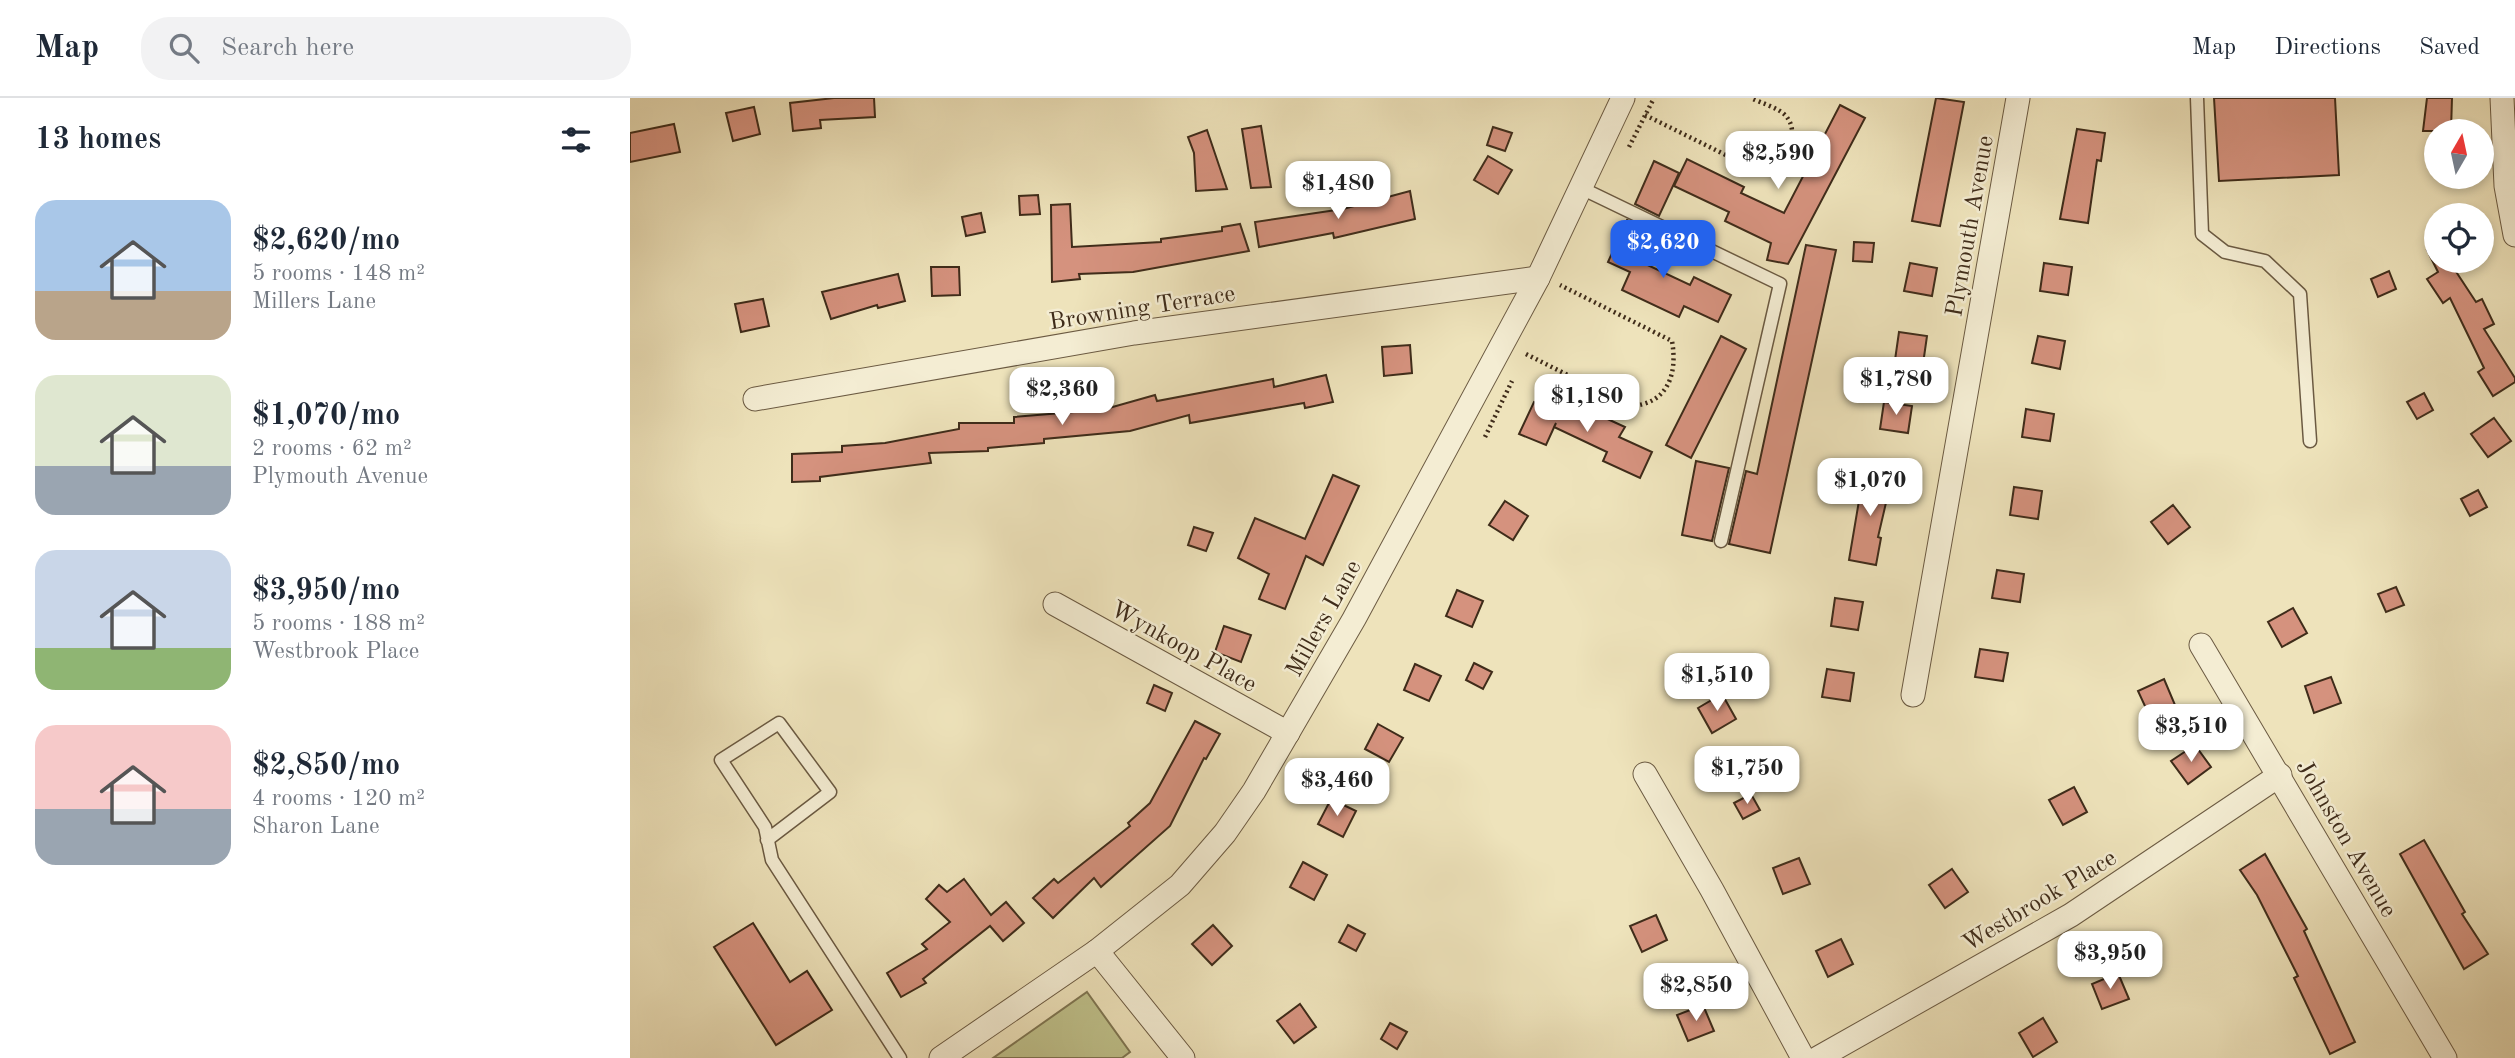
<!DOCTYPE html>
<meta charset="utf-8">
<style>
body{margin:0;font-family:"Old Standard TT",serif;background:#f2f2f3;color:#1f2937;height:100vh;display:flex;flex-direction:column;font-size:26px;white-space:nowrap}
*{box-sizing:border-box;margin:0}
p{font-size:23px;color:#747a83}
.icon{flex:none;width:38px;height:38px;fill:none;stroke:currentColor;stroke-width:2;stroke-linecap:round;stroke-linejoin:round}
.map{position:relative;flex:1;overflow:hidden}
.side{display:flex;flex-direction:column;background:#fff;width:630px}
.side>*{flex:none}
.needle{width:46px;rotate:9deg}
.tools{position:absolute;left:1794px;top:21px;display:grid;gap:14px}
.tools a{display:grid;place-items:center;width:70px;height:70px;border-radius:50%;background:#fff;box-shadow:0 4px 10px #0003;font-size:35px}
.price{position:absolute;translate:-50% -60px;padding:0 16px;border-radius:14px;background:#fff;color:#222;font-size:23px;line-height:46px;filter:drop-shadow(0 2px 4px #0008)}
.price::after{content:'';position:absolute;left:50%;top:42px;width:21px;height:16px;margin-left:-10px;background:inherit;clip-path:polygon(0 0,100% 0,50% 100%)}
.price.current{background:#2563eb;color:#fff}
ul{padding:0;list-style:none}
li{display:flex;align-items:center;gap:21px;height:175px;padding:0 35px}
li span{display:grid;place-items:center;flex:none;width:196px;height:140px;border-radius:21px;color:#555}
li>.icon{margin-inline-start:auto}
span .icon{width:84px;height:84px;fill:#fffc;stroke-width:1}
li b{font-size:30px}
h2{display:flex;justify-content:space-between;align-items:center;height:84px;padding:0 35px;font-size:30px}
header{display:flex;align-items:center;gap:42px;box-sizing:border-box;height:98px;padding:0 35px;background:#fff;border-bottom:2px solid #e0e1e3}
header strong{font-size:33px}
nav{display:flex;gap:38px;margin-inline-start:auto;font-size:24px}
.search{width:490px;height:63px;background:#f2f2f3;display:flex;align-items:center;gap:18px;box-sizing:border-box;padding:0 24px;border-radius:28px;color:#747a83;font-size:26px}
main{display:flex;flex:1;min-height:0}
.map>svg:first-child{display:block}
.green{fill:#bfc18b;stroke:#7f7652;stroke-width:2}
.building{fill:#d5927e;stroke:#3f2c1a;stroke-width:2}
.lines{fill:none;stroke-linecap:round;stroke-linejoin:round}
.service-casing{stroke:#6b5a42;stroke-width:15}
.minor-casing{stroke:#6b5a42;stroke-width:25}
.path{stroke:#3f2c1a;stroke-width:4.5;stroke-dasharray:2 3.5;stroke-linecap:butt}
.service{stroke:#f4edd3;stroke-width:12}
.minor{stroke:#f4edd3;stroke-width:23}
.labels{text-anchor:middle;stroke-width:5;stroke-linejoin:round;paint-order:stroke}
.street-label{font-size:24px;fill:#3f2c1a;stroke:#f4edd3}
</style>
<header>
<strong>Map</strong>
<div class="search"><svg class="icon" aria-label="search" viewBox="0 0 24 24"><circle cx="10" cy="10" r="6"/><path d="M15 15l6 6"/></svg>Search here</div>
<nav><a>Map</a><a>Directions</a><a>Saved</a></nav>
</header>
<main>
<section class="side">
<h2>13 homes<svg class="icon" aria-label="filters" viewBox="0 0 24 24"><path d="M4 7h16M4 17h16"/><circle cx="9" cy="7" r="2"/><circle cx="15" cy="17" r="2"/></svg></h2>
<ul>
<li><span style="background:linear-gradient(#a9c7e8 65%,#b9a48a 0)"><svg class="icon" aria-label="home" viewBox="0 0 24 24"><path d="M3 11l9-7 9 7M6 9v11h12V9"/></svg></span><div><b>$2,620/mo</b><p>5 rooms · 148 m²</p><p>Millers Lane</p></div></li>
<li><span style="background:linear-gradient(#dfe7d0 65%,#9aa5b1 0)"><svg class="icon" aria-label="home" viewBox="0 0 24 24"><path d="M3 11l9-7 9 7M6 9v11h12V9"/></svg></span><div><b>$1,070/mo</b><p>2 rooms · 62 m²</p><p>Plymouth Avenue</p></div></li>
<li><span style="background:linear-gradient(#c9d6e8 70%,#8fb573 0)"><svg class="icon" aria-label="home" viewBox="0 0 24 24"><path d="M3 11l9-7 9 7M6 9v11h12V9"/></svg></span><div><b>$3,950/mo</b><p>5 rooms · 188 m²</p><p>Westbrook Place</p></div></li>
<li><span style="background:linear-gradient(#f6c9c9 60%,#9aa5b1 0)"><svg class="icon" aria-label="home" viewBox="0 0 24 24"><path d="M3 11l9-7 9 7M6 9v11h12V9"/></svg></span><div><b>$2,850/mo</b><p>4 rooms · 120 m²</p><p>Sharon Lane</p></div></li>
</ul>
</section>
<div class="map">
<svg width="1885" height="960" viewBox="0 0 1885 960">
<rect width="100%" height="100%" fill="#eee3bb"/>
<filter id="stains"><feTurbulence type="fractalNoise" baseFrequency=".00286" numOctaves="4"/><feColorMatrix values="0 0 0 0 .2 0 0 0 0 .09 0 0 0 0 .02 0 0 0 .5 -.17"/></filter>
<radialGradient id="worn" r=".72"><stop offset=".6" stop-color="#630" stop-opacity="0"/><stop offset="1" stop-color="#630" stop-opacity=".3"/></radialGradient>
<polygon class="green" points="457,894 500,954 492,960 363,960"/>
<g class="building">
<polygon points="204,0 244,0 245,19 190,22 191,30 163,33 160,5"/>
<polygon points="1306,0 1334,4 1310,128 1282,123"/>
<polygon points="1584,0 1705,0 1709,77 1589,83"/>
<polygon points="1797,0 1822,0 1821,33 1793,33"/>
<polygon points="1210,7 1235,20 1158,166 1137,162 1141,145 1095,123 1099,114 1044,88 1057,61 1114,89 1111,95 1154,115"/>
<polygon points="124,9 130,36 103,43 96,15"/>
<polygon points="44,26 50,54 0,64 0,35"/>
<polygon points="631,28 641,89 621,90 612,31"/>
<polygon points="863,29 882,35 875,53 857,47"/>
<polygon points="1447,31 1475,35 1471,63 1467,62 1458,125 1430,121"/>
<polygon points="577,32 597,91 566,93 564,55 558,39"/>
<polygon points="858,58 882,72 868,96 844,82"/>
<polygon points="1024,63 1049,75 1029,118 1005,106"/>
<polygon points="780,93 785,121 704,140 703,135 629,149 625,124 713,111"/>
<polygon points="408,97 410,116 390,117 389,98"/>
<polygon points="440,106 442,149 531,144 531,141 592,133 592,129 610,126 619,153 503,174 449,176 450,181 422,184 421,107"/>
<polygon points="351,115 355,134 336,138 332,119"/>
<polygon points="997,122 1021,134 1011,164 1060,187 1064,179 1101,197 1088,224 1054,208 1049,219 992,192 1000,174 978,164"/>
<polygon points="1224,144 1244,145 1242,164 1223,163"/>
<polygon points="1176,147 1206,152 1140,455 1099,446 1116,373 1127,376"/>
<polygon points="1806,148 1806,163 1819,163 1846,204 1852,201 1864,226 1854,231 1885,280 1885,284 1863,298 1848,274 1854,270 1820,200 1813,205 1797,181 1808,174 1797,152"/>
<polygon points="1280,165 1307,170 1302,198 1274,193"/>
<polygon points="1414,165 1442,169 1438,197 1410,193"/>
<polygon points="301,169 329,169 330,197 302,198"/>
<polygon points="1759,173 1766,191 1748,199 1741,181"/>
<polygon points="268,176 275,203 248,210 247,207 201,221 192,194"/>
<polygon points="133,201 139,228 111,234 105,206"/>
<polygon points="1269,234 1297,238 1293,266 1265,262"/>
<polygon points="1091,238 1116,251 1061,360 1036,347"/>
<polygon points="1408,238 1435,243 1430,271 1402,265"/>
<polygon points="780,247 782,275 754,278 752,249"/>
<polygon points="696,277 703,304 675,310 674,305 560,325 559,317 500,333 414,341 414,345 358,350 358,353 299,355 301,365 190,379 190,383 162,384 162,356 212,354 212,348 255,345 329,331 329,325 384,325 384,319 443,314 443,310 471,308 472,312 525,297 527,303 643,281 644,289"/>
<polygon points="1794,295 1803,312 1787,321 1777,304"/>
<polygon points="936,302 995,329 989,339 1022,354 1010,380 973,363 977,354 924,329 926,325 916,347 889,336 904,304 930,316"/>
<polygon points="1254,304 1282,308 1278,335 1250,331"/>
<polygon points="1396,311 1424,316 1420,343 1392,339"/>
<polygon points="1864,320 1881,343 1858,359 1841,336"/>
<polygon points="1066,363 1099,370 1082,443 1052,437"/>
<polygon points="1234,373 1262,379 1248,439 1251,440 1246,467 1219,462"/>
<polygon points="703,377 729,388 693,467 676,458 655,511 629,501 639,476 608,460 625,420 675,441"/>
<polygon points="1384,389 1412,393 1408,421 1380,417"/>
<polygon points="1848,392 1857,409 1840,418 1831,401"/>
<polygon points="875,403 898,418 883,442 859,427"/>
<polygon points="1543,407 1560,429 1538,446 1521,424"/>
<polygon points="564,429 583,435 576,453 558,447"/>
<polygon points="1367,472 1394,476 1390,504 1362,500"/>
<polygon points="1766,489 1774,507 1756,514 1748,496"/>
<polygon points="827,492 853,503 842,529 816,518"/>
<polygon points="1205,500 1233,504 1228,532 1201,528"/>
<polygon points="1663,510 1677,535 1652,549 1638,524"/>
<polygon points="594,528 621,537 611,564 585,554"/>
<polygon points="1350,551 1378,555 1373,583 1345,579"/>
<polygon points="844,565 862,574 853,591 836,582"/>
<polygon points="785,566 811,578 799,603 774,592"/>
<polygon points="1197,571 1224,575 1220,603 1192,599"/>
<polygon points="1701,579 1711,605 1684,615 1675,588"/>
<polygon points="1534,581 1545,607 1520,619 1508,593"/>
<polygon points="524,587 542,595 535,613 517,605"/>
<polygon points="1092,596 1106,621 1082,635 1068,610"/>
<polygon points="565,623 590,636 576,661 574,660 540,728 471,789 464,780 423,820 403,800 424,781 428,785 500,728 498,725 520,705"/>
<polygon points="748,626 773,640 759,664 735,651"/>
<polygon points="1565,647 1581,669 1558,686 1541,663"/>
<polygon points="1444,689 1457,714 1433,727 1419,702"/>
<polygon points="1121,696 1130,712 1113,721 1104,705"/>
<polygon points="701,701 726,713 713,739 688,726"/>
<polygon points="1794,742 1835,814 1832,816 1858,856 1834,871 1770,756"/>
<polygon points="1635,756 1677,831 1674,833 1725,944 1700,956 1664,880 1668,878 1627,797 1610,772"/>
<polygon points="1169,760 1180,786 1153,796 1143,770"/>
<polygon points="673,764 697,777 684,802 660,789"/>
<polygon points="1322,771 1338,794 1315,810 1299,787"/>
<polygon points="334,781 361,817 376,804 394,825 373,843 360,828 293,881 296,885 271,899 257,875 297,851 292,846 320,824 296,801 309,787 317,794"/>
<polygon points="1026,817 1037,842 1012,854 1000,828"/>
<polygon points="123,825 160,884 177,873 202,912 146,947 84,849"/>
<polygon points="583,827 602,848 582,867 562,846"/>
<polygon points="718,827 735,836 726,853 709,844"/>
<polygon points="1211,841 1223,866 1198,879 1186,853"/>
<polygon points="1488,875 1499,901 1472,911 1462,886"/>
<polygon points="670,906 686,929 664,945 647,923"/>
<polygon points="1073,907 1084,933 1058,943 1047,917"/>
<polygon points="1413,920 1427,944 1403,959 1389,935"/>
<polygon points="760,925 777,934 767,951 751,941"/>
</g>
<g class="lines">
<g class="service-casing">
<g id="service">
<polyline points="1567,0 1572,136 1595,154 1635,163 1670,196 1680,343"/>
<polyline points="951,90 1150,186 1091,443"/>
<polyline points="137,742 200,694 149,625 91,662 135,729 142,762 270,960"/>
</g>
</g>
<g class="minor-casing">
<g id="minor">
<polyline points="1872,0 1876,88 1885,137"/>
<polyline points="125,301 504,235 908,180"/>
<polyline points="425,506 658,635"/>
<polyline points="1571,547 1815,960"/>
<polyline points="1283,597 1388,0"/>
<polyline points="1015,676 1082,792 1173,960"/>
<polyline points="467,853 553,960"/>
<polyline points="311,960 467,853 550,787 595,735 624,693 724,521 908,180 993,0"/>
<polyline points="1188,960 1441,817 1650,677"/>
</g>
</g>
<g class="path">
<path d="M1015,17L1124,71C1145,70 1175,41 1156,18C1149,10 1131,5 1121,0"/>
<polyline points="999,49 1024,0"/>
<path d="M896,256L999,308C1037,307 1048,277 1042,243L930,187"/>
<polyline points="855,339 882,283"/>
</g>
<use href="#service" class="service"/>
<use href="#minor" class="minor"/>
</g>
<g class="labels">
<g class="street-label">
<text transform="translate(1339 128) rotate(-80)" y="8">Plymouth Avenue</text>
<text transform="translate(512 209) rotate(-9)" y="8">Browning Terrace</text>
<text transform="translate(693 520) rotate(-61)" y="8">Millers Lane</text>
<text transform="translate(554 548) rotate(29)" y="8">Wynkoop Place</text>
<text transform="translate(1717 740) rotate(60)" y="8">Johnston Avenue</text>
<text transform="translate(1409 802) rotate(-31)" y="8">Westbrook Place</text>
</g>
</g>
<rect width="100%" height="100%" filter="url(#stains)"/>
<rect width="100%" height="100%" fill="url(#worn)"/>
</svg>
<div class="tools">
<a><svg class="needle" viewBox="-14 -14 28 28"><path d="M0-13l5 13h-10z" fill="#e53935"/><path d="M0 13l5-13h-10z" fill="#747a83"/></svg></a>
<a><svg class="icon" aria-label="locate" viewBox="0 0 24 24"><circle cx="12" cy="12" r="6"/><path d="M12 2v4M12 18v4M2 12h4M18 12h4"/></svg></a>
</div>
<b class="price" style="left:1148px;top:93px">$2,590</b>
<b class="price" style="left:708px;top:123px">$1,480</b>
<b class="price current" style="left:1033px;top:182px">$2,620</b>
<b class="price" style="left:1266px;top:319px">$1,780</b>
<b class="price" style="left:432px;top:329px">$2,360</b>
<b class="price" style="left:957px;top:336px">$1,180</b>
<b class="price" style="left:1240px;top:420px">$1,070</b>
<b class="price" style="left:1087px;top:615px">$1,510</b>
<b class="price" style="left:1561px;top:666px">$3,510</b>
<b class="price" style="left:1117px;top:708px">$1,750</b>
<b class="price" style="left:707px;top:720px">$3,460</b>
<b class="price" style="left:1480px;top:893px">$3,950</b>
<b class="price" style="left:1066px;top:925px">$2,850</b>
</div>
</main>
